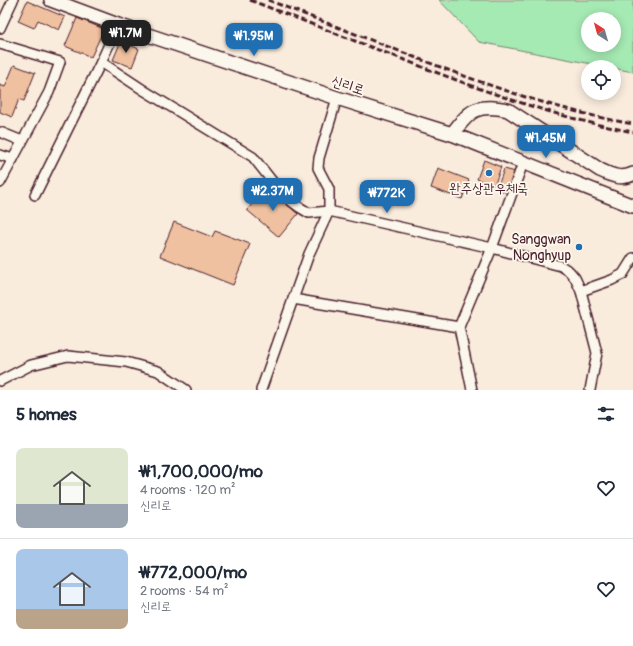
<!DOCTYPE html>
<meta charset="utf-8">
<style>
body{margin:0;font-family:Pangolin,"Poor Story",sans-serif;background:#f2f2f3;color:#1f2937;height:100vh;display:flex;flex-direction:column;font-size:15px;white-space:nowrap}
*{box-sizing:border-box;margin:0}
p{font-size:13px;color:#747a83}
.icon{flex:none;width:22px;height:22px;fill:none;stroke:currentColor;stroke-width:2;stroke-linecap:round;stroke-linejoin:round}
.map{position:relative;height:390px;overflow:hidden}
.panel{display:flex;flex-direction:column;background:#fff;flex:1}
.panel>*{flex:none}
.needle{width:26px;rotate:323deg}
.buttons{position:absolute;left:581px;top:12px;display:grid;gap:8px}
.buttons a{display:grid;place-items:center;width:40px;height:40px;border-radius:50%;background:#fff;box-shadow:0 2px 10px #0003;font-size:20px}
.price{position:absolute;translate:-50% -34px;padding:0 9px;border-radius:8px;background:#1f6fb2;color:#fff;font-size:13px;line-height:26px;filter:drop-shadow(0 1px 2px #0008)}
.price::after{content:'';position:absolute;left:50%;top:24px;width:12px;height:9px;margin-left:-6px;background:inherit;clip-path:polygon(0 0,100% 0,50% 100%)}
.price.on{background:#222;color:#fff}
ul{padding:0;list-style:none}
li{display:flex;align-items:center;gap:12px;height:100px;padding:0 16px}
li+li{border-top:1px solid #e0e1e3}
li span{display:grid;place-items:center;flex:none;width:112px;height:80px;border-radius:8px;color:#555}
li>.icon{margin-inline-start:auto}
span .icon{width:48px;height:48px;fill:#fffc;stroke-width:1}
li b{font-size:17px}
h2{display:flex;justify-content:space-between;align-items:center;height:48px;padding:0 16px;font-size:17px}
.map>svg:first-child{display:block}
.green{fill:#a5e9b3;stroke:#78846f;fill-rule:evenodd}
.building{fill:#f0c1a0;stroke:#4a1f2b}
.lines{fill:none;stroke-linecap:round;stroke-linejoin:round}
.street-casing{stroke:#4a1f2b;stroke-width:12}
.secondary-casing{stroke:#4a1f2b;stroke-width:16}
.street{stroke:#fbf7ec;stroke-width:9}
.secondary{stroke:#fbf7ec;stroke-width:13}
.rail{stroke:#4a1f2b;stroke-width:3;stroke-dasharray:6 3;stroke-linecap:butt}
.poi-dot{fill:#1f6fb2;stroke:#fbf7ec;stroke-width:1.5}
.labels{text-anchor:middle;stroke-width:3.5;stroke-linejoin:round;paint-order:stroke}
.street-label{font-size:14px;fill:#4a1f2b;stroke:#fbf7ec}
.poi-label{font-size:14px;fill:#4a1f2b;stroke:#fbf7ec}
</style>
<div class="map">
<svg width="633" height="390" viewBox="0 0 633 390">
<rect width="100%" height="100%" fill="#f9ecdd"/>
<filter id="ink" filterUnits="userSpaceOnUse"><feTurbulence type="fractalNoise" baseFrequency=".025" numOctaves="2"/><feDisplacementMap in="SourceGraphic" scale="8" xChannelSelector="R" yChannelSelector="G"/><feConvolveMatrix kernelMatrix="1 2 1 2 8 2 1 2 1" color-interpolation-filters="sRGB"/></filter>
<g filter="url(#ink)">
<path class="green" d="M439,0H633V72L479,42ZM588,19H614V45H588Z"/>
<g class="building">
<polygon points="27,1 65,17 59,30 38,20 34,28 18,21"/>
<polygon points="77,18 104,29 91,57 65,46"/>
<polygon points="121,41 139,49 132,67 113,60"/>
<polygon points="14,65 35,73 24,101 19,99 12,117 0,112 0,85 5,87"/>
<polygon points="484,160 501,167 494,186 477,179"/>
<polygon points="438,168 469,180 462,199 431,188"/>
<polygon points="504,169 516,172 508,193 497,189"/>
<polygon points="267,187 298,214 279,237 247,210"/>
<polygon points="174,222 212,237 215,231 250,244 233,285 160,256"/>
</g>
<g class="lines">
<g class="street-casing">
<g id="street">
<polyline points="0,28 13,0"/>
<polyline points="0,44 60,62 49,92 0,183"/>
<polyline points="101,62 145,91 253,157 283,195 299,207 309,213 329,211 492,248 561,266 569,271 575,278 581,291 597,353 590,390"/>
<polyline points="0,132 22,141"/>
<polyline points="0,155 13,159"/>
<polyline points="35,195 101,62 118,25"/>
<polyline points="581,291 612,280 623,274 633,258"/>
<polyline points="293,299 459,327"/>
<polyline points="0,381 31,365 68,356 126,362 158,371 186,390"/>
<polyline points="261,390 309,254 329,211 329,189 318,168 319,158 337,98"/>
<polyline points="472,390 459,327 492,248 523,163"/>
</g>
</g>
<g class="secondary-casing">
<g id="secondary">
<polyline points="51,0 118,25 337,98 452,134 633,206"/>
<path d="M452,134C470,110 477,103 508,110L600,170C611,175 621,180 633,174"/>
</g>
</g>
<use href="#street" class="street"/>
<use href="#secondary" class="secondary"/>
<g class="rail">
<path d="M250,0C301,20 352,40 402,59C478,89 553,117 633,132"/>
<path d="M268,0C313,18 359,35 404,53C478,82 554,110 633,124"/>
</g>
</g>
</g>
<g class="poi-dot">
<circle cx="489" cy="173" r="4"/>
<circle cx="579" cy="247" r="4"/>
</g>
<g class="labels">
<g class="street-label">
<text transform="translate(348 85) rotate(18)" y="5">신리로</text>
</g>
<g class="poi-label">
<text x="489" y="193">완주상관우체국</text>
<text x="571" y="244" text-anchor="end">Sanggwan<tspan x="571" dy="16">Nonghyup</tspan></text>
</g>
</g>
</svg>
<div class="buttons">
<a><svg class="needle" viewBox="-14 -14 28 28"><path d="M0-13l5 13h-10z" fill="#e53935"/><path d="M0 13l5-13h-10z" fill="#747a83"/></svg></a>
<a><svg class="icon" aria-label="locate" viewBox="0 0 24 24"><circle cx="12" cy="12" r="6"/><path d="M12 2v4M12 18v4M2 12h4M18 12h4"/></svg></a>
</div>
<b class="price on" style="left:126px;top:54px">₩1.7M</b>
<b class="price" style="left:254px;top:57px">₩1.95M</b>
<b class="price" style="left:546px;top:159px">₩1.45M</b>
<b class="price" style="left:273px;top:212px">₩2.37M</b>
<b class="price" style="left:387px;top:214px">₩772K</b>
</div>
<section class="panel">
<h2>5 homes<svg class="icon" aria-label="filters" viewBox="0 0 24 24"><path d="M4 7h16M4 17h16"/><circle cx="9" cy="7" r="2"/><circle cx="15" cy="17" r="2"/></svg></h2>
<ul>
<li><span style="background:linear-gradient(#dfe7d0 70%,#9aa5b1 0)"><svg class="icon" aria-label="home" viewBox="0 0 24 24"><path d="M3 11l9-7 9 7M6 9v11h12V9"/></svg></span><div><b>₩1,700,000/mo</b><p>4 rooms · 120 m²</p><p>신리로</p></div><svg class="icon" aria-label="heart" viewBox="0 0 24 24"><path d="M12 20l-8-8c-3-5 5-10 8-4 3-6 11-1 8 4z"/></svg></li>
<li><span style="background:linear-gradient(#a9c7e8 75%,#b9a48a 0)"><svg class="icon" aria-label="home" viewBox="0 0 24 24"><path d="M3 11l9-7 9 7M6 9v11h12V9"/></svg></span><div><b>₩772,000/mo</b><p>2 rooms · 54 m²</p><p>신리로</p></div><svg class="icon" aria-label="heart" viewBox="0 0 24 24"><path d="M12 20l-8-8c-3-5 5-10 8-4 3-6 11-1 8 4z"/></svg></li>
</ul>
</section>
